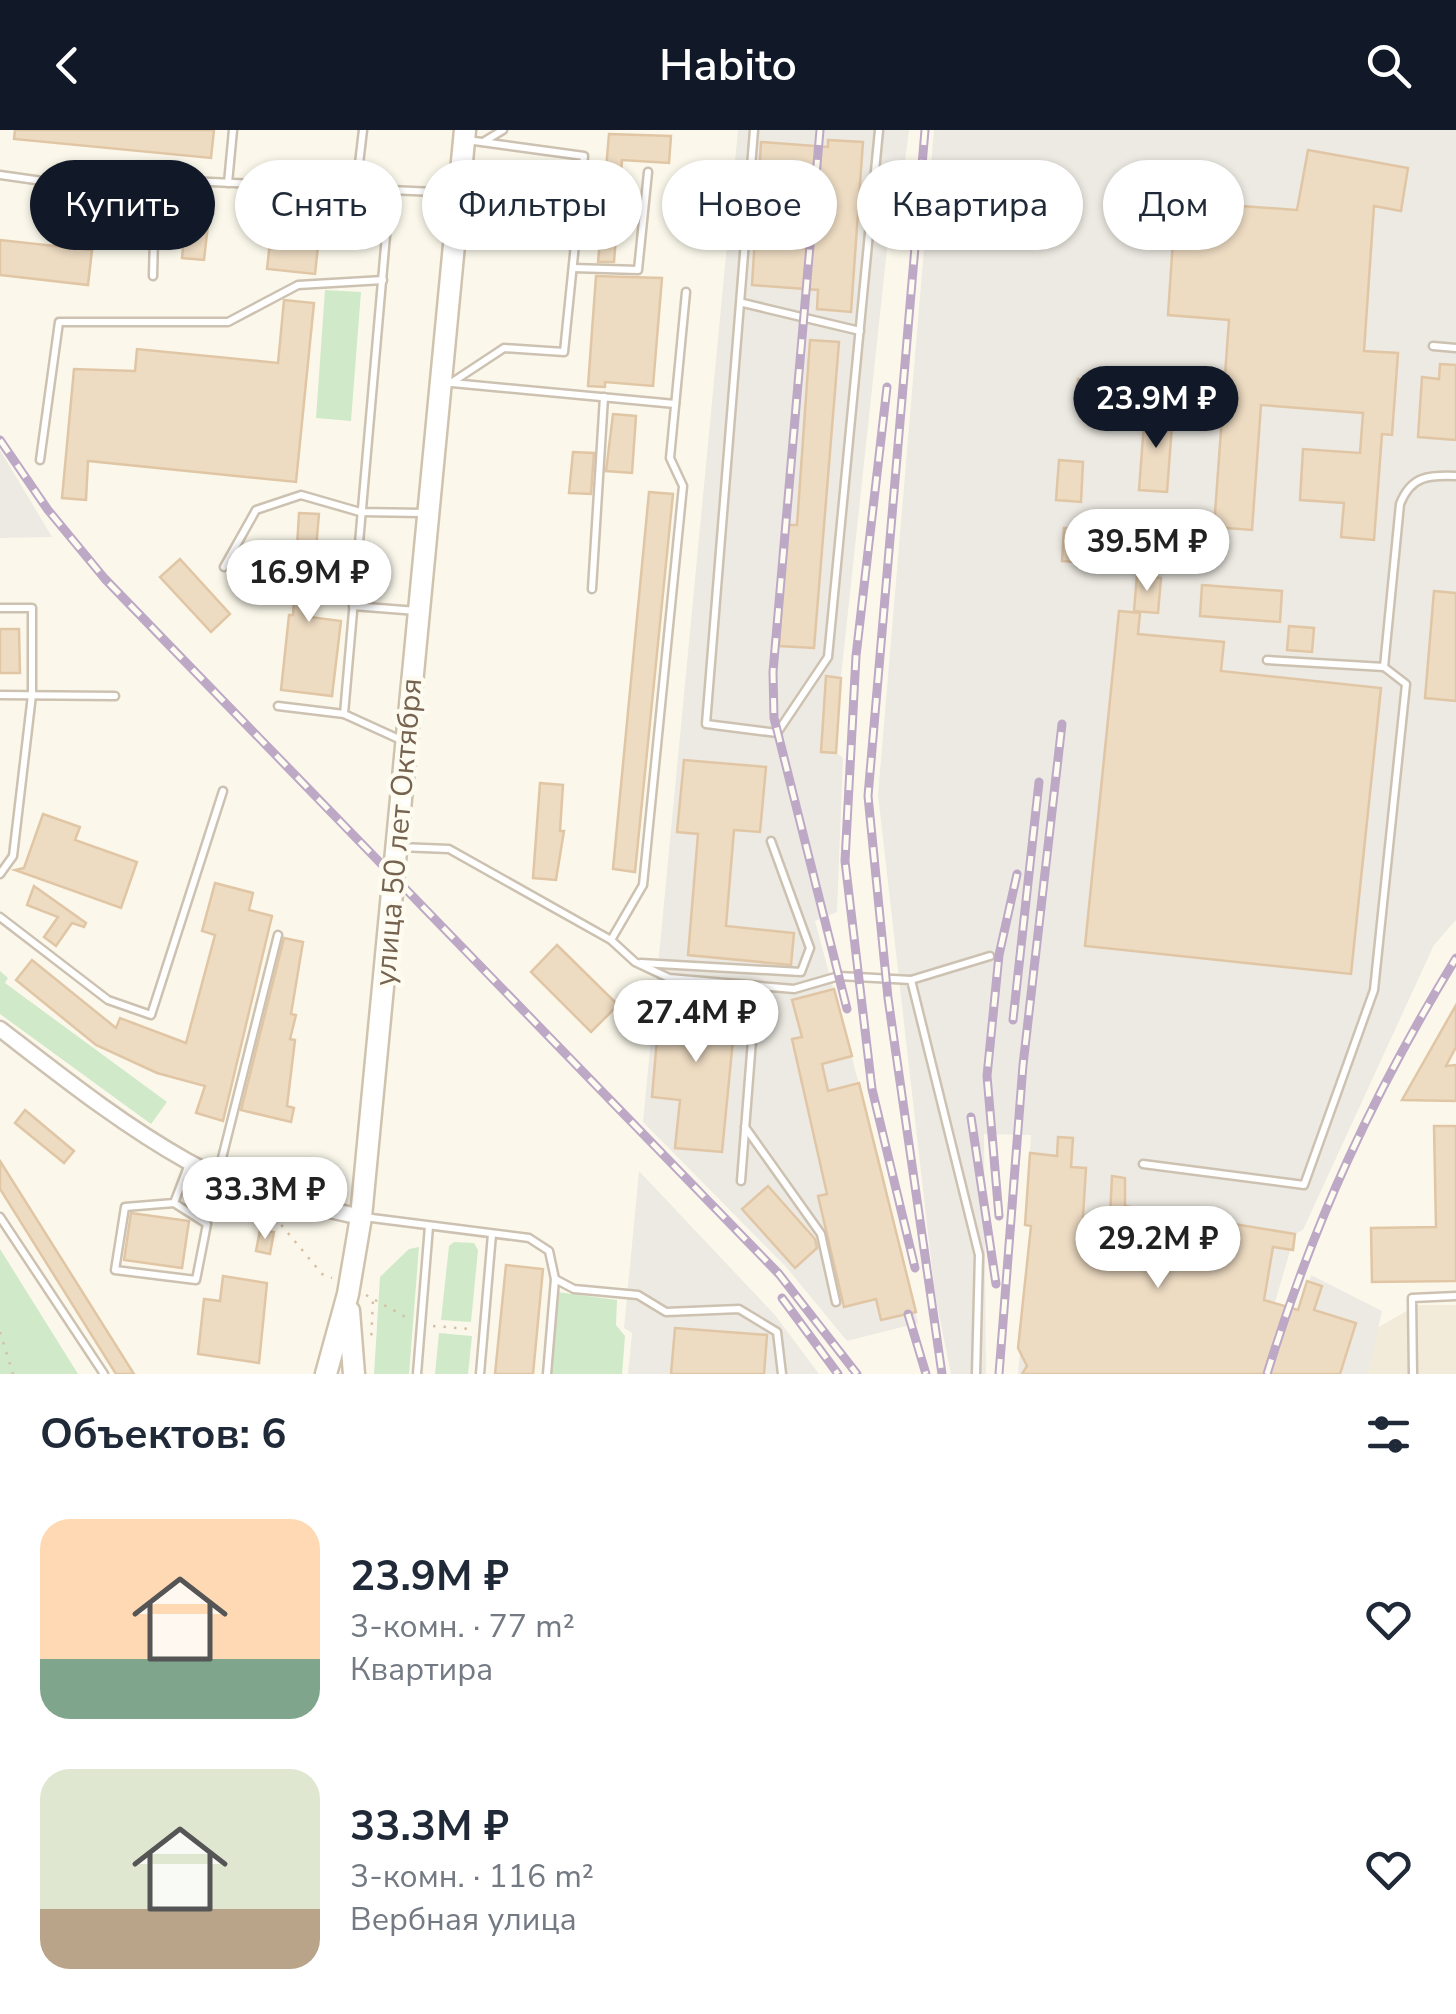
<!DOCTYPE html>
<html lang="ru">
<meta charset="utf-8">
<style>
body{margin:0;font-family:"Nunito Sans",sans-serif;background:#f2f2f3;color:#1f2937;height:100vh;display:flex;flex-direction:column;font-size:38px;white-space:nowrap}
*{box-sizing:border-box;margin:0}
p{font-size:32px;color:#747a83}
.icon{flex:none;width:55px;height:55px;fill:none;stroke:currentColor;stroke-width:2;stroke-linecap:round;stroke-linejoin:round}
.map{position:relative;height:1244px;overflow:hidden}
.drawer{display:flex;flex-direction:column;background:#fff;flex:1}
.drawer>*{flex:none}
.top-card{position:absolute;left:30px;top:30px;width:1398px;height:90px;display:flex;gap:20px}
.price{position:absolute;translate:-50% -85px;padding:0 22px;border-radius:35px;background:#fff;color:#222;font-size:32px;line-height:65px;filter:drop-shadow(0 2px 5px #0008)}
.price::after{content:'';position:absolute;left:50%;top:60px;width:30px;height:22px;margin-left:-15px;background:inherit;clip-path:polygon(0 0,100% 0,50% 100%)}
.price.selected{background:#111827;color:#fff}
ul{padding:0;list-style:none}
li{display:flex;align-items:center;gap:30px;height:250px;padding:0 40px}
li span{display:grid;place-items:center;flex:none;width:280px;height:200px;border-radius:30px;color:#555}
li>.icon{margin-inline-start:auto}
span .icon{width:120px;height:120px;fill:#fffc;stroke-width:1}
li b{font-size:42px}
h2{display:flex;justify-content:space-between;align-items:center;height:120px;padding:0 40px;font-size:42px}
.chip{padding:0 35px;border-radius:45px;background:#fff;box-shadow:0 2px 8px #0004;font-size:35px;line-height:90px}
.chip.selected{background:#111827;color:#fff}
header{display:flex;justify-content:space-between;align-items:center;height:130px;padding:0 40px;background:#111827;color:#fff;font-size:45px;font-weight:600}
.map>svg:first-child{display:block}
.residential{fill:#f3ebd9}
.industrial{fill:#edeae3}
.green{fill:#d0e9c9}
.building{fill:#eddbc2;stroke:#e1c6a5;stroke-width:2.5}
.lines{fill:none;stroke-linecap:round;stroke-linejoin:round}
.lane-casing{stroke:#cdc2b1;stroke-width:11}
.street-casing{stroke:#cdc2b1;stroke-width:19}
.secondary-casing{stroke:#d0c3ae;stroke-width:25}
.path{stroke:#d5c0a6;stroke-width:2.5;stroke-dasharray:2.5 8;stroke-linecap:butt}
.lane{stroke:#fff;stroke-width:6}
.street{stroke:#fff;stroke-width:14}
.secondary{stroke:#fff;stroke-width:20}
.rail-casing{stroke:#bda8c6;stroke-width:9}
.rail{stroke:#fefbf1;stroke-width:5;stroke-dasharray:15;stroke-linecap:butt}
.labels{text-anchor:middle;stroke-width:9;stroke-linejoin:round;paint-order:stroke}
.street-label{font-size:30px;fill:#75634f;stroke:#fefbf1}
</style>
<header><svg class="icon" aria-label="back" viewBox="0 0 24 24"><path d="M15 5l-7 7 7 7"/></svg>Habito<svg class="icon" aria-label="search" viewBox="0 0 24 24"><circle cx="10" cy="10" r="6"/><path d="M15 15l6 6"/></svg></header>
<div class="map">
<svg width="1456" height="1244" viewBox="0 0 1456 1244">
<rect width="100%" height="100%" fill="#fbf8eb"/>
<polygon class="residential" points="1417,1175 1456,1175 1456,1244 1368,1244 1377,1198"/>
<g class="industrial">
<polygon points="738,0 909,0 896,102 888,110 841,547 836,622 843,628 837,782 815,791 882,1039 918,1193 847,1211 786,1137 643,992"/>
<polygon points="934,0 1456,0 1456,790 1434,815 1303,1100 1295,1104 1254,1244 1018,1244 1031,1097 1025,1095 1031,1005 984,1004 986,1244 951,1244 935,1165 878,665"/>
<polygon points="0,320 52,407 0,408"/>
<polygon points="639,1041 775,1185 819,1244 628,1244 632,1203 624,1198"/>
<polygon points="1311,1145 1382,1181 1368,1244 1278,1244"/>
</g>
<g class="green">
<polygon points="325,160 361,162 351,291 316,288"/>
<polygon points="329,419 339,424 335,470 325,468 320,460 324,423"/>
<polygon points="0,841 8,848 5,853 167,972 151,994 0,884"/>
<polygon points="454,1112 474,1113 478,1120 471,1192 441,1190 449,1116"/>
<polygon points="419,1117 409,1244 374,1244 380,1147 409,1119"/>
<polygon points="0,1119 78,1244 0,1244"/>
<polygon points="557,1162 617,1170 616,1195 625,1206 622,1244 551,1244"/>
<polygon points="439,1203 472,1206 468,1244 435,1244"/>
</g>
<g class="building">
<polygon points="15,0 214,0 211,28 14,9"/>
<polygon points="609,4 671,6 669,33 622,30 614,132 598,132"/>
<polygon points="828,10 863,12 851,182 817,179 818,160 752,155 761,12 828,17"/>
<polygon points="1308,20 1408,38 1401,81 1374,76 1364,221 1398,223 1392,305 1382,304 1374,410 1341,407 1344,373 1300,370 1303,319 1360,323 1363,283 1261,275 1252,400 1214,397 1229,190 1168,185 1178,35 1216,37 1214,74 1297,80"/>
<polygon points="186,84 209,86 204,130 182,128"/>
<polygon points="271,103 319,107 315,144 267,139"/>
<polygon points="0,110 92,120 88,155 0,145"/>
<polygon points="596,146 662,148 653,256 605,252 605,257 588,256"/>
<polygon points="284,170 314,173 296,352 88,331 86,370 62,368 74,239 135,241 137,219 278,233"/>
<polygon points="810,210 839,212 814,518 779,516 787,395 797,395"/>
<polygon points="1440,234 1456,235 1456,310 1418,307 1422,247 1439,249"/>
<polygon points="1078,249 1092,250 1090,278 1076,277"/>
<polygon points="1145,280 1173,282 1167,362 1139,360"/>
<polygon points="613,284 636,286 632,343 606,341"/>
<polygon points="573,322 594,323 591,364 569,363"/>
<polygon points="1059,330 1083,332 1081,372 1056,370"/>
<polygon points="649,362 673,364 635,742 613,739"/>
<polygon points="299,383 319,384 310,487 341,491 332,566 281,560 289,485 293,485"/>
<polygon points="1064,398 1078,399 1075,432 1062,431"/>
<polygon points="180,429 230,484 211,502 160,447"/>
<polygon points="1137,445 1161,448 1158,483 1134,481"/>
<polygon points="1202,455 1282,461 1280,492 1200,486"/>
<polygon points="1434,461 1456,463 1456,571 1425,568"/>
<polygon points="1119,481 1140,483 1138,504 1224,512 1221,541 1381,558 1351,844 1085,816"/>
<polygon points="1289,496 1314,498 1312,522 1287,520"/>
<polygon points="0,499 19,499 20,543 0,543"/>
<polygon points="826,546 841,548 836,623 821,622"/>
<polygon points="684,630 766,637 760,702 734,700 726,796 794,803 791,835 688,825 698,704 677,702"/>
<polygon points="540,653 563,655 560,701 564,701 556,750 533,748"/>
<polygon points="43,684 80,697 75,710 137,732 121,778 15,740 24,738"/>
<polygon points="215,753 253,763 249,780 272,786 223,991 196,983 205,956 157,943 96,915 16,850 32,830 116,898 120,888 186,913 215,805 202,801"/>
<polygon points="34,756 86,793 84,797 72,793 56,816 44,807 58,787 27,775"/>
<polygon points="284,808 303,812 291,884 296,885 290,909 295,910 287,976 294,978 291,992 241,980"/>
<polygon points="557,815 618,875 591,902 531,842"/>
<polygon points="834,859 852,926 822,934 828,961 859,953 916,1182 881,1190 876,1169 844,1177 818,1066 827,1064 792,909 802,907 792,870"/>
<polygon points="661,862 737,869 722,1022 675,1018 680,970 652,967"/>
<polygon points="1456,875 1456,917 1446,936 1456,935 1456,971 1402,970"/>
<polygon points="25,980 74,1021 64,1033 15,993"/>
<polygon points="1434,996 1456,996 1456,1151 1372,1152 1371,1098 1436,1097"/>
<polygon points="1058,1007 1073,1008 1071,1037 1086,1038 1082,1102 1109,1106 1112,1046 1125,1048 1125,1076 1295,1104 1293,1120 1273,1117 1264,1170 1298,1180 1307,1151 1322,1156 1314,1180 1356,1193 1340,1244 1022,1244 1027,1236 1018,1218 1031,1096 1025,1095 1030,1023 1057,1026"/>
<polygon points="0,1031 134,1244 116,1244 0,1059"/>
<polygon points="768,1056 815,1109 817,1118 795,1138 742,1079"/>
<polygon points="131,1083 189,1091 182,1138 124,1130"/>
<polygon points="260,1100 274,1102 270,1124 256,1121"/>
<polygon points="506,1135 543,1139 533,1244 495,1244"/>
<polygon points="223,1146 267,1153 259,1233 198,1224 204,1169 220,1171"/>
<polygon points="675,1198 767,1205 764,1244 671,1244"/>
</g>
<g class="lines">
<g class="lane-casing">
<g id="lane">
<polyline points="754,0 706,594 777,603 828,527 879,0"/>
<polyline points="483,12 503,0"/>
<polyline points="0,45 155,67"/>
<polyline points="228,53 233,0"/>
<polyline points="356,59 363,0"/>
<polyline points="390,60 344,584 401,610"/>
<polyline points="573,138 638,140 648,42"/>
<polyline points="153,146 155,67 188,51 458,63"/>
<polyline points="743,173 860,201"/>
<polyline points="1433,216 1456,218"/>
<polyline points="451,253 504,218 564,222 584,26 467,10"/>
<polyline points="452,253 675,274"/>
<polyline points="40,330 59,192 228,192 298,155 383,150"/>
<polyline points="224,437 256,380 301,365 360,382 423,383"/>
<polyline points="592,459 604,267"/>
<polyline points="353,476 417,481"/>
<polyline points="0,478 32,478 32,565 13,726 0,744"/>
<path d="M1267,530L1384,537L1400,374C1411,346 1428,345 1456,346"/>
<polyline points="0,565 115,566"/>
<polyline points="278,576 344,584"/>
<polyline points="399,717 449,719 611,810 635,832 669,848 794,859 839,846 911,850 979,1125 976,1244"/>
<polyline points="0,787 108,870 151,885 223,661"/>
<polyline points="611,810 643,755 683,356 670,328 686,162"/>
<polyline points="641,833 801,842 810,818 771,711"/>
<polyline points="911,850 990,826"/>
<polyline points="745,997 821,1104 836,1172"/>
<polyline points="1143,1034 1304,1055 1374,860 1406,554 1384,537"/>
<polyline points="218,1044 278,805"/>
<polyline points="741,1051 756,859"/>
<polyline points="174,1073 207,1094 196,1150 115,1140 125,1077 174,1073 189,1034"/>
<polyline points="0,1087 104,1244"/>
<polyline points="364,1087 529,1108 549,1121 555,1149 547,1244"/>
<polyline points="555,1149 574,1159 638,1165 666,1182 739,1179 777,1202 782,1244"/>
<polyline points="417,1244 429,1096"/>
<polyline points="480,1244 492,1104"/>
<polyline points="1413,1244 1412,1168 1456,1166"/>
</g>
</g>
<g class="street-casing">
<path id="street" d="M0,899C61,946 121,994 187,1031C240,1061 303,1074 361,1087"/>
</g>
<g class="secondary-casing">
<g id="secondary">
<polyline points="349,1181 354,1244"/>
<polyline points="326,1244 348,1164 361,1087 465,0"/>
</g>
</g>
<g class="path">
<polyline points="235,1071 278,1091 322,1144 332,1148"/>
<polyline points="366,1165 373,1169 371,1213"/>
<polyline points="375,1170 411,1190"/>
<polyline points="433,1196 470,1199"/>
<polyline points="0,1202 13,1244"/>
</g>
<use href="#lane" class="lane"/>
<use href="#street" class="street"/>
<use href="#secondary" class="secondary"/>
<g class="rail-casing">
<g id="rail">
<polyline points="820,0 773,542 774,588 847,879"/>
<polyline points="925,0 868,666 888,868 942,1244"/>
<polyline points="887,257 856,526 845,731 872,959 915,1138"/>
<polyline points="0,310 48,380 105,449 779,1144 857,1244"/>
<polyline points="1013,890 1039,652"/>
<polyline points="971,987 996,1154"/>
<polyline points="999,1086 987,946 999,825 1017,744"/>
<polyline points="782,1168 838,1244"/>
<polyline points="908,1184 926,1244"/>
<polyline points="999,1244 1023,935 1062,594"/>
<path d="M1267,1244C1314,1091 1373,964 1456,828"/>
</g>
</g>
<use href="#rail" class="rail"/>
</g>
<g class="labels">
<g class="street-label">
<text transform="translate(398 702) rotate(-85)" y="10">улица 50 лет Октября</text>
</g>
</g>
</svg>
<b class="price selected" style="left:1156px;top:321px">23.9M ₽</b>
<b class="price" style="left:1147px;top:464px">39.5M ₽</b>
<b class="price" style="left:309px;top:495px">16.9M ₽</b>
<b class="price" style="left:696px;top:935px">27.4M ₽</b>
<b class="price" style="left:265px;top:1112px">33.3M ₽</b>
<b class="price" style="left:1158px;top:1161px">29.2M ₽</b>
<div class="top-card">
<a class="chip selected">Купить</a>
<a class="chip">Снять</a>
<a class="chip">Фильтры</a>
<a class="chip">Новое</a>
<a class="chip">Квартира</a>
<a class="chip">Дом</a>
</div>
</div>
<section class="drawer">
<h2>Объектов: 6<svg class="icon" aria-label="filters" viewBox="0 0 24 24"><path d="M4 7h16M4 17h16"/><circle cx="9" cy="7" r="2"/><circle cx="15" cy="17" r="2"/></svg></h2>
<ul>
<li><span style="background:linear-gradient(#ffd9b3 70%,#7fa58c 0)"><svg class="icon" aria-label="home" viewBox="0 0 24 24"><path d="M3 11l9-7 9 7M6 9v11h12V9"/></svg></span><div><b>23.9M ₽</b><p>3-комн. · 77 m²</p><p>Квартира</p></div><svg class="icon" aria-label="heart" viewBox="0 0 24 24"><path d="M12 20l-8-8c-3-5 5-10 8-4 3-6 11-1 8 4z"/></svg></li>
<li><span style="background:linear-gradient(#dfe7d0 70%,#b9a48a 0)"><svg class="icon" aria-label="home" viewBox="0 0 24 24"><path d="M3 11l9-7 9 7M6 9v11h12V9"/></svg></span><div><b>33.3M ₽</b><p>3-комн. · 116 m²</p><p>Вербная улица</p></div><svg class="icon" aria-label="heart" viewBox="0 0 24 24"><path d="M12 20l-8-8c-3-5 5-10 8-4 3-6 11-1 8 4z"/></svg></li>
</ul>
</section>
